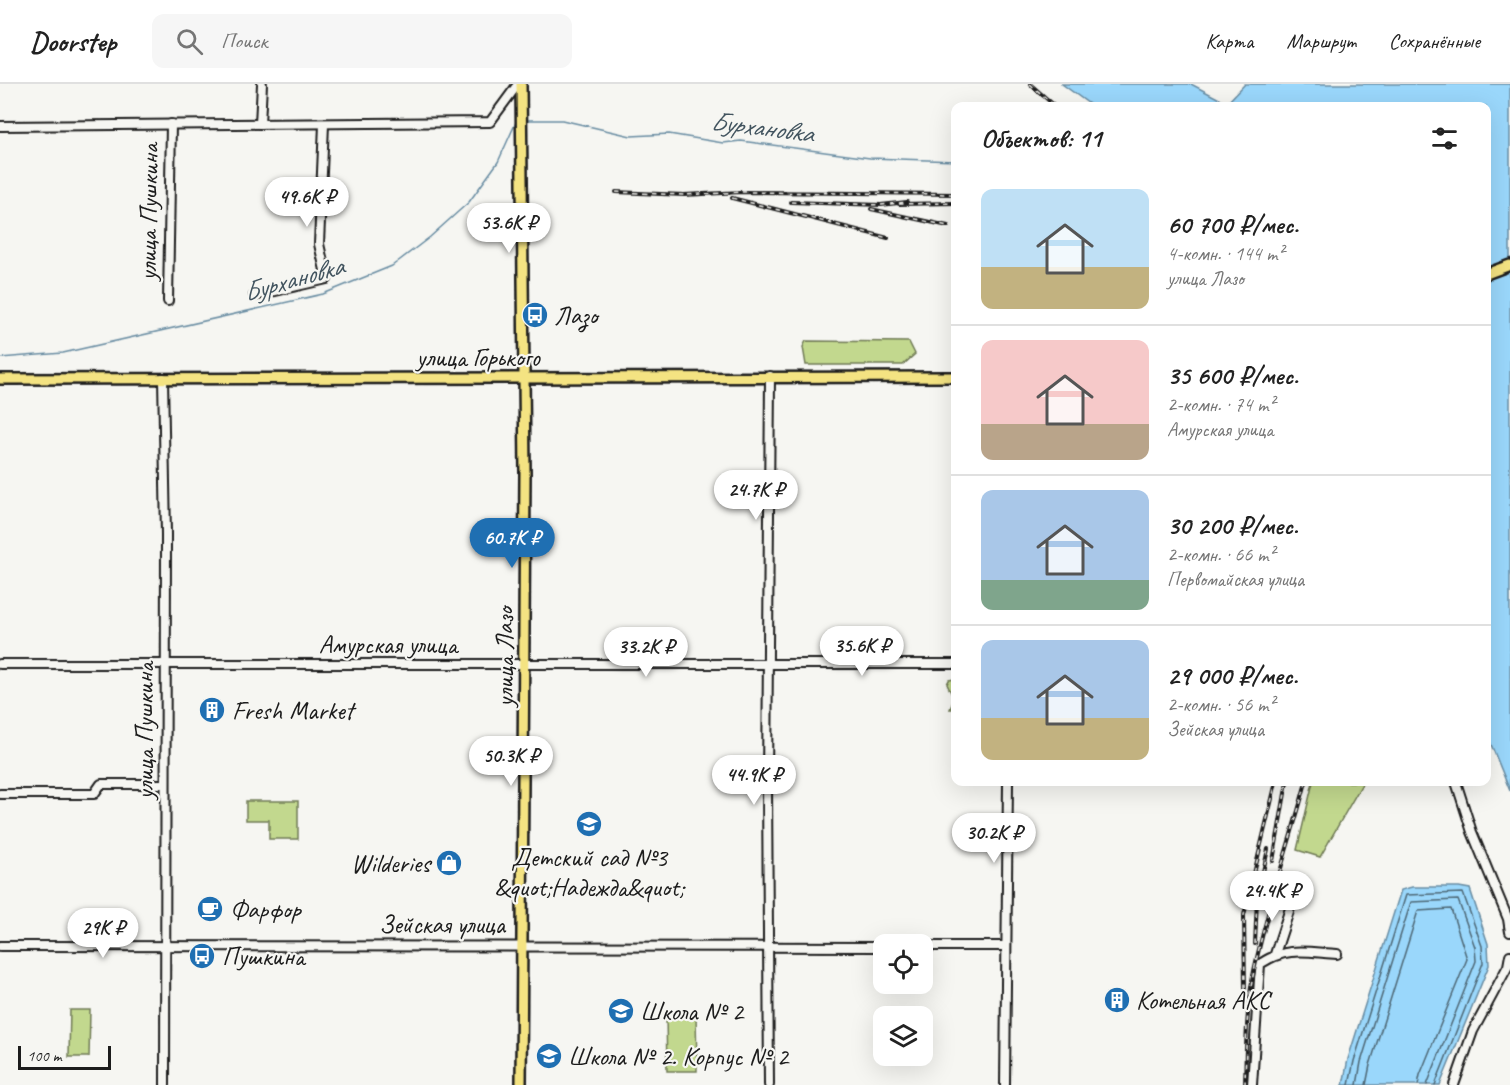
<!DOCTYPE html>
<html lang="ru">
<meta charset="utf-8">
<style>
body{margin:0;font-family:Caveat,sans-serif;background:#f6f6f6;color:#222;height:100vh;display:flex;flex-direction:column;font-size:22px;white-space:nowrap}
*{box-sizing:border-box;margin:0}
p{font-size:20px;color:#767676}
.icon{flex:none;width:33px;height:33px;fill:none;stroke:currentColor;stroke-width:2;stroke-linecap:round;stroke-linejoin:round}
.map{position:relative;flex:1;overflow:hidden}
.panel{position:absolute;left:951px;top:18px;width:540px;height:684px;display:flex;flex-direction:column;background:#fff;border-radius:12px;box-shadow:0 6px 24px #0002}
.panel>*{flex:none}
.tools{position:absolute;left:873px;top:850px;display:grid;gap:12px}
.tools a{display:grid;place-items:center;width:60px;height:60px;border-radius:12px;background:#fff;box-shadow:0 6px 24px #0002;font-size:30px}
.scale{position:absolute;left:18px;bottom:15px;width:93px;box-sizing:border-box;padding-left:6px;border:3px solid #1c1c1c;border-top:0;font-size:16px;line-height:21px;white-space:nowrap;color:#1c1c1c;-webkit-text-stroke:4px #f6f6f2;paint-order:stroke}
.price{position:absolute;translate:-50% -51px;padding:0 14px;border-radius:21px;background:#fff;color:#222;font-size:20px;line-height:39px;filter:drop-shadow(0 2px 3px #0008)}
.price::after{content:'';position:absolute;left:50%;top:36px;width:18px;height:14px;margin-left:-9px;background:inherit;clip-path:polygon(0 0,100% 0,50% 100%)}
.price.active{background:#1f6fb2;color:#fff}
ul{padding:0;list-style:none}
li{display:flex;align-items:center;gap:18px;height:150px;padding:0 30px}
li+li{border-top:2px solid #e0e0e0}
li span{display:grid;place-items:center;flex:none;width:168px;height:120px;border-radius:12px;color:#555}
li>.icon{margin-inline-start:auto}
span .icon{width:72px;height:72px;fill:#fffc;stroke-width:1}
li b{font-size:26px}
h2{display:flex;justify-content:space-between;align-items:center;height:72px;padding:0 30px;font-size:26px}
header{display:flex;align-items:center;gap:36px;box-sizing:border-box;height:84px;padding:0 30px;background:#fff;border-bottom:2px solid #e0e0e0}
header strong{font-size:28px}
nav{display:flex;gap:33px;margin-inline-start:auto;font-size:21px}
.search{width:420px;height:54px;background:#f6f6f6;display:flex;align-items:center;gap:15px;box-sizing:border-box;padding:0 21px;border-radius:12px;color:#767676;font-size:22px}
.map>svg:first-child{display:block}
.green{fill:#c2d88e;stroke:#6f7a55;stroke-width:1.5}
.water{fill:#9ad7fb;stroke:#688ca2;stroke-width:1.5}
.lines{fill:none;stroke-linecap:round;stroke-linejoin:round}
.shore{stroke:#4e6775;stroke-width:1.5}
.stream{stroke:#688ca2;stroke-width:1.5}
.minor-casing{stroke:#1c1c1c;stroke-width:12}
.major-casing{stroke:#1c1c1c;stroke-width:14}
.minor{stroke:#f6f6f2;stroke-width:8}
.major{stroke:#f4e382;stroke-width:9}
.rail-casing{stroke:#1c1c1c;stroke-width:4}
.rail{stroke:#f6f6f2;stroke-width:1.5;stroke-dasharray:4.5;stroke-linecap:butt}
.labels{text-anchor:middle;stroke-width:4.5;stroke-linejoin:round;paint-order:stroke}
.street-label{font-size:26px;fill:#1c1c1c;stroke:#f6f6f2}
.poi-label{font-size:26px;fill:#1c1c1c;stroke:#f6f6f2;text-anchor:start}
.water-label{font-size:27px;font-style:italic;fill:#42545f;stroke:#f6f6f2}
</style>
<header>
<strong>Doorstep</strong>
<div class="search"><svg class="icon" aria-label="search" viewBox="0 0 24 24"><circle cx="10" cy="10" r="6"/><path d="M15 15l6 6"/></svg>Поиск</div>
<nav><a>Карта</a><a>Маршрут</a><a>Сохранённые</a></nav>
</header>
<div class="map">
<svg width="1510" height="1001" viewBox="0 0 1510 1001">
<rect width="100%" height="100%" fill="#f6f6f2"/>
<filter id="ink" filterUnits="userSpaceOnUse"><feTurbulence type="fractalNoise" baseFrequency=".0167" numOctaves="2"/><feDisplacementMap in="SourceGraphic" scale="12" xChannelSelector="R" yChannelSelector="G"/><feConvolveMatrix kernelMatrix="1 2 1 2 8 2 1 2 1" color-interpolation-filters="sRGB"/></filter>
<g filter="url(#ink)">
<g class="green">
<polygon points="806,257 909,258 915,270 903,281 806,281 803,263"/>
<polygon points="955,595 955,625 950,625 954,615 947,600 949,596"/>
<polygon points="1313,698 1363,698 1320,773 1297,766"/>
<polygon points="246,717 298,717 298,755 269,755 269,736 246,736"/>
<polygon points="70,926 90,926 89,973 69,973"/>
<polygon points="696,930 697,987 667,987 666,931"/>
</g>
<g class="water">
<polygon points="1062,0 1191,0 1227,19 1245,0 1510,0 1510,707 1486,648 1486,22 1092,22"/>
<polygon points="1412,803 1459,803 1470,805 1488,860 1489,881 1440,1001 1343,1001 1348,975 1401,806"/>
</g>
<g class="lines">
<g class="shore">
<polyline points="1349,1001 1354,977 1406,811 1463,809 1482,862 1483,879 1435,1001"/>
<polyline points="1357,1001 1361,978 1411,818 1458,816 1475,863 1476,877 1427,1001"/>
<polyline points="1366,1001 1370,981 1418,827 1451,825 1467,875 1420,991 1418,1001"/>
</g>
<g class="stream">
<polyline points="524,36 562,36 631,52 669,50 723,59 741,57 870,74 956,77"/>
<polyline points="0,274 63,269 323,210 392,182 430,153 469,118 498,78 516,38"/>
</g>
<g class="minor-casing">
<g id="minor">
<polyline points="260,40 262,0"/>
<polyline points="0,42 490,38 518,0"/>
<polyline points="254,212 327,195 319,160 324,40"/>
<polyline points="168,217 171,40"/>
<polyline points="163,294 166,450 165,1001"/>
<polyline points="0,580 956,580"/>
<polyline points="1456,698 1472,748 1508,835 1510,848"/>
<polyline points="0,710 94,710 101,700 165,700"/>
<polyline points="0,862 884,863"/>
<polyline points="922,862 1005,862"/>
<polyline points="1275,870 1293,815"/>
<polyline points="769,1001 767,700 770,292"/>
<polyline points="1005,1001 1008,698"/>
<path d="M1252,1001L1260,880C1287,862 1306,868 1337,870"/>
<polyline points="1454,1001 1473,947 1508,882 1510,871"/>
</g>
</g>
<g class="major-casing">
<g id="major">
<polyline points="521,0 525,389 521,1001"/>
<polyline points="1486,190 1510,181"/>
<polyline points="0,295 956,293"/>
</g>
</g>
<use href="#minor" class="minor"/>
<use href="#major" class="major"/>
<g class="rail-casing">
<g id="rail">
<polyline points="1030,0 1055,22"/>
<polyline points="616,108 684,111 742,108 956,110"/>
<polyline points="732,114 888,154"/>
<polyline points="791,118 881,121 907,118"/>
<polyline points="899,120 956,119"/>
<polyline points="871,125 948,142"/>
<polyline points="1273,777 1287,698"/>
<polyline points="1255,860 1257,815 1268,765"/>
<polyline points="1245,904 1244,831 1276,698"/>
<path d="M1245,1001C1246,965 1246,927 1253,892C1266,826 1289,762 1306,698"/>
</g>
</g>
<use href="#rail" class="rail"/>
</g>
</g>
<defs>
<g id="bus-disc" transform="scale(1.35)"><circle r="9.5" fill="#1f6fb2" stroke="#f6f6f2"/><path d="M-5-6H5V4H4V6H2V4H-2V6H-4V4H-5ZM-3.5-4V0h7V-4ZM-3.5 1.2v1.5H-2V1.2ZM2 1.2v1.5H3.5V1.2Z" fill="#fff"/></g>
<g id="building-disc" transform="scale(1.35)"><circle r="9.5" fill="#1f6fb2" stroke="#f6f6f2"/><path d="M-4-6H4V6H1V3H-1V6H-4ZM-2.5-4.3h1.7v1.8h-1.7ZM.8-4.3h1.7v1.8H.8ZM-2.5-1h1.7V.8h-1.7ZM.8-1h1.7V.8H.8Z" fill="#fff"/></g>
<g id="school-disc" transform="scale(1.35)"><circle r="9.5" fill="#1f6fb2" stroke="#f6f6f2"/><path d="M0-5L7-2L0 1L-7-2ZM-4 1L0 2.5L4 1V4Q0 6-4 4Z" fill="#fff"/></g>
<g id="shop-disc" transform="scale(1.35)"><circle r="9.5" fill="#1f6fb2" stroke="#f6f6f2"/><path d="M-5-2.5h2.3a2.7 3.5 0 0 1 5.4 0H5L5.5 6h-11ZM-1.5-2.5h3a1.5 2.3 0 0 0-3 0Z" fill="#fff"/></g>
<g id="cafe-disc" transform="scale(1.35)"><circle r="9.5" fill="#1f6fb2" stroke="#f6f6f2"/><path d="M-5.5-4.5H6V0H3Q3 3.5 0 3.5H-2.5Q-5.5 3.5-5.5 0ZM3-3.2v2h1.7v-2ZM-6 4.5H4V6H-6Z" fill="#fff"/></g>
</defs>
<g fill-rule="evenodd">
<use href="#bus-disc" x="535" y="231"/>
<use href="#building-disc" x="212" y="626"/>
<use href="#school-disc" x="589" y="740"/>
<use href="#shop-disc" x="449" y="779"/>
<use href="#cafe-disc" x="210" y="825"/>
<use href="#bus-disc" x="202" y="872"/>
<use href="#building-disc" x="1117" y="916"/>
<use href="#school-disc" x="621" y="927"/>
<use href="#school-disc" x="549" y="972"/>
</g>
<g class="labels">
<g class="street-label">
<text transform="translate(148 128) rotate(-89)" y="9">улица Пушкина</text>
<text x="478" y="282">улица Горького</text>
<text x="388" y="569">Амурская улица</text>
<text transform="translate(504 573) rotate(-90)" y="9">улица Лазо</text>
<text transform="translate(144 647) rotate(-90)" y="9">улица Пушкина</text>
<text x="442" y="849">Зейская улица</text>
</g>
<g class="poi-label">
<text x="554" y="240">Лазо</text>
<text x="232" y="635">Fresh Market</text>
<text x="589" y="782" text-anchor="middle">Детский сад №3<tspan x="589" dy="30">&amp;quot;Надежда&amp;quot;</tspan></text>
<text x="430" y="788" text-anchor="end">Wilderies</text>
<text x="230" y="834">Фарфор</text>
<text x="222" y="881">Пушкина</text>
<text x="1136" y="925">Котельная АКС</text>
<text x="640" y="936">Школа № 2</text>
<text x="568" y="981">Школа № 2. Корпус № 2</text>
</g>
<g class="water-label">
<text transform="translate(762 43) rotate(7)" y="9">Бурхановка</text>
<text transform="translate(293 195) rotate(-16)" y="9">Бурхановка</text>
</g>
</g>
</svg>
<div class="tools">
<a><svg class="icon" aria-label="locate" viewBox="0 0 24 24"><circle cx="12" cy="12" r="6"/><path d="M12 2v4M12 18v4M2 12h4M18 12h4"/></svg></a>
<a><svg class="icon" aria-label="layers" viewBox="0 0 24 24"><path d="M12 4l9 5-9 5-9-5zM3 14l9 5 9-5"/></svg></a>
</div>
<div class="scale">100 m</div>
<b class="price" style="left:307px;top:144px">49.6K ₽</b>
<b class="price" style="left:509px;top:170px">53.6K ₽</b>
<b class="price" style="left:756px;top:437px">24.7K ₽</b>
<b class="price active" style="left:512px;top:485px">60.7K ₽</b>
<b class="price" style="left:862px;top:593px">35.6K ₽</b>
<b class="price" style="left:646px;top:594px">33.2K ₽</b>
<b class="price" style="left:511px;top:703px">50.3K ₽</b>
<b class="price" style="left:754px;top:722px">44.9K ₽</b>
<b class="price" style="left:994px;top:780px">30.2K ₽</b>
<b class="price" style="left:1272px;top:838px">24.4K ₽</b>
<b class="price" style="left:103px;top:875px">29K ₽</b>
<section class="panel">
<h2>Объектов: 11<svg class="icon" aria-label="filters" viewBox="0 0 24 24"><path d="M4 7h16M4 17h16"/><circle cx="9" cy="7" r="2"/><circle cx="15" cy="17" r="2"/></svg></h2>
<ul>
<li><span style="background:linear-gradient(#bfe0f5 65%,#c2b280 0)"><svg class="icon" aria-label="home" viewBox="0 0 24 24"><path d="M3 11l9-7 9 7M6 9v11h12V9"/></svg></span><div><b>60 700 ₽/мес.</b><p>4-комн. · 144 m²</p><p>улица Лазо</p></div></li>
<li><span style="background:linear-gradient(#f6c9c9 70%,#b9a48a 0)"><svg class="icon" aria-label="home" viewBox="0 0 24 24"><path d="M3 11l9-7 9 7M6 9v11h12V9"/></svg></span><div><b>35 600 ₽/мес.</b><p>2-комн. · 74 m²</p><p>Амурская улица</p></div></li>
<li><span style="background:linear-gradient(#a9c7e8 75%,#7fa58c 0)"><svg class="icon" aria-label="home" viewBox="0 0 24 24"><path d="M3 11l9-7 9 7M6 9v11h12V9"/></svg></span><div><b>30 200 ₽/мес.</b><p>2-комн. · 66 m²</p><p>Первомайская улица</p></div></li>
<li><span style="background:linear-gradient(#a9c7e8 65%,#c2b280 0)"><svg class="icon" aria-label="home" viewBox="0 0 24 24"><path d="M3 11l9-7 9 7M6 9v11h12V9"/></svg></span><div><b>29 000 ₽/мес.</b><p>2-комн. · 56 m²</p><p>Зейская улица</p></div></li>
</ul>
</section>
</div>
